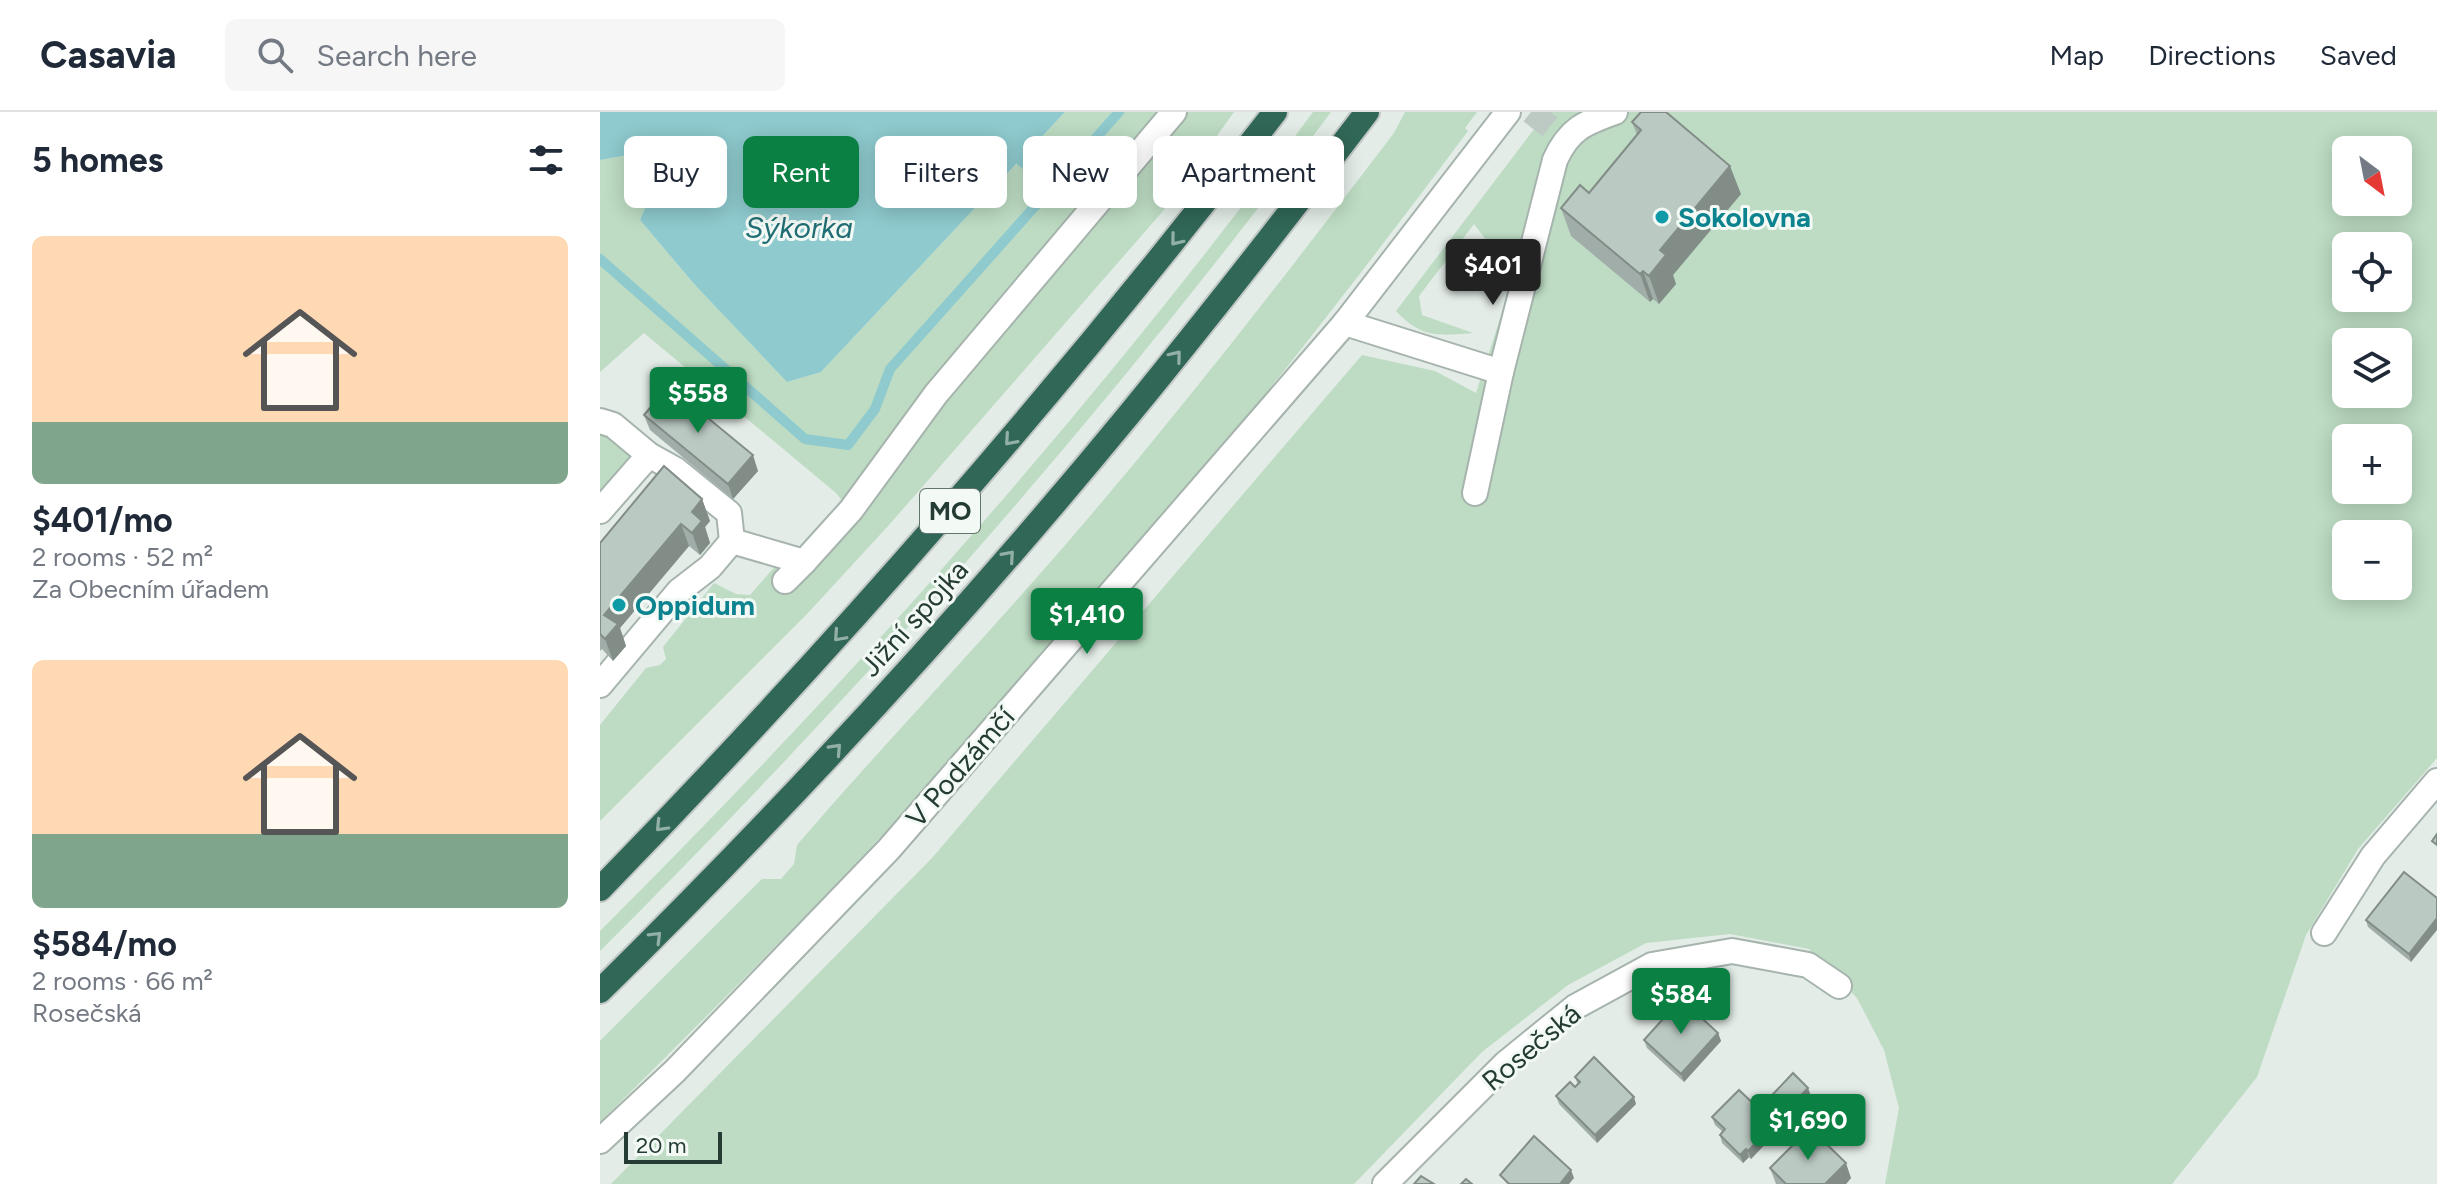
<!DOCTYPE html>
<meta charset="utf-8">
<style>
body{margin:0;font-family:Figtree,sans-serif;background:#f6f6f7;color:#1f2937;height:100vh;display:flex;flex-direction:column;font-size:30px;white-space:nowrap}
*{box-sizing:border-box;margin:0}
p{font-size:26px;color:#747a83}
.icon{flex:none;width:44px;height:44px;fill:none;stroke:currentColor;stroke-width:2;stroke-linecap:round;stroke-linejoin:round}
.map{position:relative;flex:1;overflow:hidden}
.side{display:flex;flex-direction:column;background:#fff;width:600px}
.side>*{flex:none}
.hud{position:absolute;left:24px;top:24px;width:760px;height:72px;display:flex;gap:16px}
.needle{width:52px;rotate:148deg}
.controls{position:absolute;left:1732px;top:24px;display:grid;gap:16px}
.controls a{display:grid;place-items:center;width:80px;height:80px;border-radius:12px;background:#fff;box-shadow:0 4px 20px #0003;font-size:40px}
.scale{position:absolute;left:24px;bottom:20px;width:98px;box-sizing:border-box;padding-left:8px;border:4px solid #243c33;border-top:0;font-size:22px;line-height:28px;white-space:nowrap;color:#243c33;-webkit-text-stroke:6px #f3f9f5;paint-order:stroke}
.price{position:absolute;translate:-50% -68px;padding:0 18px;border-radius:8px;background:#0b8043;color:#fff;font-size:26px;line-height:52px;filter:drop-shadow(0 2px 4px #0008)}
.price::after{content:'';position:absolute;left:50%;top:48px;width:24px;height:18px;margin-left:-12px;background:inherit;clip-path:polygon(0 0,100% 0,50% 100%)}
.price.active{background:#222;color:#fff}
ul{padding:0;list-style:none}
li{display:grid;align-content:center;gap:16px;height:424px;padding:0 32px}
li span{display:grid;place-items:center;height:248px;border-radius:12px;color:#555}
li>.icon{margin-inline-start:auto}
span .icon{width:144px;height:144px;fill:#fffc;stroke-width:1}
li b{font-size:34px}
h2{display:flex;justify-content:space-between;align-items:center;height:96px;padding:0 32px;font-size:34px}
.chip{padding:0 28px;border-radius:12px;background:#fff;box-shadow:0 4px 20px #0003;font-size:28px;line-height:72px}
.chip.active{background:#0b8043;color:#fff}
header{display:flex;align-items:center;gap:48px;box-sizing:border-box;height:112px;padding:0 40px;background:#fff;border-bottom:2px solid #e0e1e3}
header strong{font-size:38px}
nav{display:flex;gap:44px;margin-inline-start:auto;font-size:28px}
.search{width:560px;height:72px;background:#f6f6f7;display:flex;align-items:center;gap:20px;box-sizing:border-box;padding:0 28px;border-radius:12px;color:#747a83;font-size:30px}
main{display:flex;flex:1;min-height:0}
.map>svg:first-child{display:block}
.green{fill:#bddcc3;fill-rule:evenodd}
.water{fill:#8ecace}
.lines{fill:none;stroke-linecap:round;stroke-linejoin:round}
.stream{stroke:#8ecace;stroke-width:10}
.minor-tunnel{stroke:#bdc9c3;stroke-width:24;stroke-dasharray:24 12;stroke-linecap:butt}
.minor-casing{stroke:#a6b4ad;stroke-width:28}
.highway-casing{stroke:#c2c8c6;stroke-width:28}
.minor{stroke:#fff;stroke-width:24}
.highway{stroke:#316757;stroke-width:24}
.wall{fill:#a1ada8}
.shaded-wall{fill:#838d88}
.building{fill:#bbc9c3;stroke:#838d88;stroke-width:2}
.oneway{stroke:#92b0a6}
.culture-dot{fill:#0f9aa8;stroke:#f3f9f5;stroke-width:3}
.labels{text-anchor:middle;stroke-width:6;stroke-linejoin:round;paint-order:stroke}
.shield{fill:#f3f9f5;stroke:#62756d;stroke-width:2}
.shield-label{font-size:26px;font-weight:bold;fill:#243c33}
.culture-label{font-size:28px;font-weight:bold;fill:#0d838f;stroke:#f3f9f5;text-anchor:start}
.street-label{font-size:28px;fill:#243c33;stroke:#f3f9f5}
.water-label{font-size:30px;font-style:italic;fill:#216e75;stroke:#f3f9f5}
</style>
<header>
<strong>Casavia</strong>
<div class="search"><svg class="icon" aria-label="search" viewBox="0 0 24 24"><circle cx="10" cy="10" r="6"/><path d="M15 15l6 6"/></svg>Search here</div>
<nav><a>Map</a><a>Directions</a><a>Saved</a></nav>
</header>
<main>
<section class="side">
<h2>5 homes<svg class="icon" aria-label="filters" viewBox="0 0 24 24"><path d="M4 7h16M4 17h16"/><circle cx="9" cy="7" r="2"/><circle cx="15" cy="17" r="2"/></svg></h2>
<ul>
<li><span style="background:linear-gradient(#ffd9b3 75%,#7fa58c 0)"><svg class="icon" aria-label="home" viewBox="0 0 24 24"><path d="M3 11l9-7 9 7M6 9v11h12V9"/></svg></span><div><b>$401/mo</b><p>2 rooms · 52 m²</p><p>Za Obecním úřadem</p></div></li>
<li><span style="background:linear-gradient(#ffd9b3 70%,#7fa58c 0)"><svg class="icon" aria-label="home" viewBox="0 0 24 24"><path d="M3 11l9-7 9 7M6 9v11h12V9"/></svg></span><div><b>$584/mo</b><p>2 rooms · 66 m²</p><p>Rosečská</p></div></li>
</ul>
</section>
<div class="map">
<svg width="1837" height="1072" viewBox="0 0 1837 1072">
<rect width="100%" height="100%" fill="#e3ece7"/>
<g class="green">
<polygon points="465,0 634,0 563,99 289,413 207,502 0,709 0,613 46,556 60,553 66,547 63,535 114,471 136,482 150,483 185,443 204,450 250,398 236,381 44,221 0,260 0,48 45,40 61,58 40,108 95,173 187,270 221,260"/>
<path d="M713,0H731C509,298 263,577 0,839V819C256,564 498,291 713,0Z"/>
<path d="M805,0H877L865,16L868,19C769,152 667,283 561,410C387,621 195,818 0,1010V929L162,767H181L194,752L197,733C283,633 374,538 460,439C577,304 686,163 794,21Z"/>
<path d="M947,0H1837V646L1758,737L1706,823L1657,965L1572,1072H1285L1299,996L1284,938L1257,886L1209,837L1130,822L1046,831L968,873L882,940L754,1072H11L332,746L762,243L835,259L876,281L915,160L909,158L874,112L819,184L822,203L873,221C839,224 821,226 796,199ZM1746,38H1798V90H1746ZM1746,134H1798V186H1746ZM1746,230H1798V282H1746ZM1746,326H1798V378H1746ZM1746,422H1798V474H1746Z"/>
<polygon points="0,318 34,344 0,388"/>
</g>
<polygon class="water" points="0,0 465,0 221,260 187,270 95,173 40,108 61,58 45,40 0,48"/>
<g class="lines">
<g class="stream">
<polyline points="421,49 453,76"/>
<polyline points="0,147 205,327 248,333 275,297 290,257 519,0"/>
</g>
<polyline class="minor-tunnel" points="931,0 960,23"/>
<g class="minor-casing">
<g id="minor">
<polyline points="745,211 901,260"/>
<polyline points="0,309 13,313 49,343 76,358 129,401 132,429"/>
<path d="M875,381L901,260L955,48C969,17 984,11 1015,0"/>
<polyline points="0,399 49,343"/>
<polyline points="185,469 204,450"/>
<polyline points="0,573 79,479 110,455 132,429 204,450 251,398 336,282 574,0"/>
<polyline points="1724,821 1773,744 1837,669"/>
<polyline points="0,1029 75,959 289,737 745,211 908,0"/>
<polyline points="785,1072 906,951 975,895 1052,853 1132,839 1208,853 1239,874"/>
</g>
</g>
<g class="highway-casing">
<g id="highway">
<path d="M0,777C240,531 465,272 675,0"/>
<path d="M0,879C187,695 365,502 531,300C612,201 690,101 767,0"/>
</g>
</g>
<use href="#minor" class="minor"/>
<use href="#highway" class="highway"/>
</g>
<g class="wall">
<polygon points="1032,10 1141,82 1073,163 1076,172 1059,192 1053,187 1050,190 971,124 961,96 989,81 1037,23"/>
<polygon points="44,303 158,359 133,387 50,318"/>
<polygon points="102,387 110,409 105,415 110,431 100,443 89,434 20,516 26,534 13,549 2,537 0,539 0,431"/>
<polygon points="1837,786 1811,850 1768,815 1766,808"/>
<polygon points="1118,921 1121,929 1084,970 1047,936 1044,928"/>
<polygon points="975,965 1036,992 997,1031 959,992 956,984 978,973"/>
<polygon points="1211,984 1151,1047 1149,1045 1143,1051 1122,1031 1120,1023 1123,1020 1115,1013 1112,1005 1159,997"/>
<polygon points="1170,1056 1251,1066 1246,1072 1176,1072"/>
</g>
<g class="shaded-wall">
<polygon points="1130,54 1141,82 1073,163 1076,172 1059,192 1049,164 1060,138"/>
<polygon points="1043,159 1053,187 1050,190 1040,162"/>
<polygon points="153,343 158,359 133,387 128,372"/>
<polygon points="102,387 110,409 105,415 110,431 100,443 92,421 92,400"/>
<polygon points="81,412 89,434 20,516 26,534 13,549 5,527 4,503"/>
<polygon points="1837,806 1837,818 1811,850 1809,842"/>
<polygon points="1118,921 1121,929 1084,970 1081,962"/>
<polygon points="1208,976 1211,984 1151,1047 1148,1039"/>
<polygon points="1034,985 1036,992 997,1031 995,1023"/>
<polygon points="1146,1037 1149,1045 1143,1051 1140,1043"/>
<polygon points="1246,1051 1251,1066 1246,1072 1225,1072"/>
<polygon points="971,1058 974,1066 969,1072 960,1072"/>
</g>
<g class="building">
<polygon points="1041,0 1066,0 1130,54 1060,138 1066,143 1049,164 1043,159 1040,162 961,96 980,73 989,81 1041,18 1032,10"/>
<polygon points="69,274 153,343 128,372 44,303"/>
<polygon points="64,354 102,387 92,400 102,409 92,421 81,412 4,503 18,512 5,527 0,522 0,431"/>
<polygon points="1837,722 1837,733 1832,729"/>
<polygon points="1804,760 1837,786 1837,806 1809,842 1766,808"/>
<polygon points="1081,887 1118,921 1081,962 1044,928"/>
<polygon points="994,945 1034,985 995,1023 956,984 970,970 975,975 980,970 975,965"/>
<polygon points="1193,961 1208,976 1148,1039 1146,1037 1140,1043 1120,1023 1125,1017 1112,1005 1139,978 1159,997"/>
<polygon points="1210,1016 1246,1051 1225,1072 1186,1072 1170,1056"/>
<polygon points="934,1024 971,1058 960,1072 909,1072 900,1063"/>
<polygon points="821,1064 834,1072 814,1072"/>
<polygon points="866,1067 872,1072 861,1072"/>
</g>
<defs><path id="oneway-chevron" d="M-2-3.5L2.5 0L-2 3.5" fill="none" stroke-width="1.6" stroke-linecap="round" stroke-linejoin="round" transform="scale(2)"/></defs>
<g class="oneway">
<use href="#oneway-chevron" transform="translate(576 128) rotate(129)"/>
<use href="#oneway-chevron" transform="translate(576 244) rotate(-51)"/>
<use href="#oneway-chevron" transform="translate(410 328) rotate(131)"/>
<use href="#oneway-chevron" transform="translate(409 444) rotate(-49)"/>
<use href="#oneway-chevron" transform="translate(239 524) rotate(132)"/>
<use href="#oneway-chevron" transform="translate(236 637) rotate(-47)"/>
<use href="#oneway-chevron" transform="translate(61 714) rotate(134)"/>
<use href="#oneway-chevron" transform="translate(56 825) rotate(-45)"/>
</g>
<g class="culture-dot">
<circle cx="1062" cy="105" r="8"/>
<circle cx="19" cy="493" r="8"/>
</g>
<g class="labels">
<rect class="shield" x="320" y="377" width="60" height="44" rx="6"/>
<g class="shield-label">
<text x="350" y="408">MO</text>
</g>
<g class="culture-label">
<text x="1078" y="115">Sokolovna</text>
<text x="35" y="503">Oppidum</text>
</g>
<g class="street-label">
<text transform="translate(314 506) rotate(-48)" y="10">Jižní spojka</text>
<text transform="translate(360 655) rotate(-49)" y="10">V Podzámčí</text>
<text transform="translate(931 935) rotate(-40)" y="10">Rosečská</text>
</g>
<g class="water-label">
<text x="199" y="126">Sýkorka</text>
</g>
</g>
</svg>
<div class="controls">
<a><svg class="needle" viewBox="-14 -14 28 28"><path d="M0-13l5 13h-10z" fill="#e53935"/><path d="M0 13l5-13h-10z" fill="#747a83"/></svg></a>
<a><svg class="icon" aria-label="locate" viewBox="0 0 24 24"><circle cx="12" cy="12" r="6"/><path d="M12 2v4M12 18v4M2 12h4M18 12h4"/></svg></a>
<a><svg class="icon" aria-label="layers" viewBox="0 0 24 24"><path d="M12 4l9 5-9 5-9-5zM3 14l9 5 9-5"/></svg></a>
<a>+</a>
<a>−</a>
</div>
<div class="scale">20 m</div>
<b class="price active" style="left:893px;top:195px">$401</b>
<b class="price" style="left:98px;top:323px">$558</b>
<b class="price" style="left:487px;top:544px">$1,410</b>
<b class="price" style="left:1081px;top:924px">$584</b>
<b class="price" style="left:1208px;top:1050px">$1,690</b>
<div class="hud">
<a class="chip">Buy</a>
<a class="chip active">Rent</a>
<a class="chip">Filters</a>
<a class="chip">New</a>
<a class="chip">Apartment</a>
</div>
</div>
</main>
